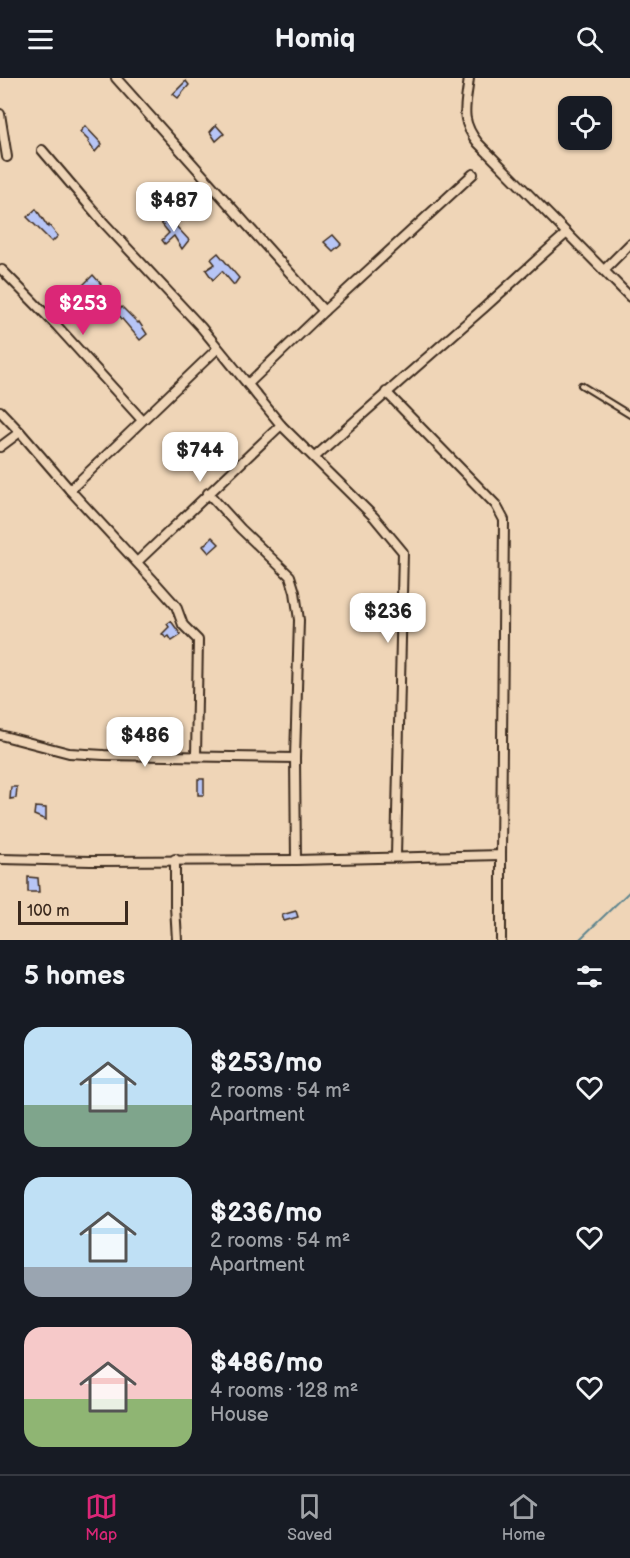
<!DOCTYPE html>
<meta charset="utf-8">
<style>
body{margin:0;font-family:"Balsamiq Sans",sans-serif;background:#20242c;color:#f1f3f6;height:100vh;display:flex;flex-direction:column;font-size:22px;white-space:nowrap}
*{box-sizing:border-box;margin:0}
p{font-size:20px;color:#9ea1a6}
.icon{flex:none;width:33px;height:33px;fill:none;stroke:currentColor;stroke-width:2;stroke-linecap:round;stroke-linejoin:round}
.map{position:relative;height:862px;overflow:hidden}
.side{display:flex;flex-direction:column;background:#171b24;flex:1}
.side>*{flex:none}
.controls{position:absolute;left:558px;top:18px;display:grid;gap:12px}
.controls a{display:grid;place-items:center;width:54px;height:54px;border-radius:12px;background:#171b24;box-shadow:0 2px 4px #0004;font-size:30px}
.scale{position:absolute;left:18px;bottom:15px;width:110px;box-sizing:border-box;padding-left:6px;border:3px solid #3b2a1e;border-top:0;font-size:16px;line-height:21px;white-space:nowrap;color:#3b2a1e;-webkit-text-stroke:4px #efd5b7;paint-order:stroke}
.price{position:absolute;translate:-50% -51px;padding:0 14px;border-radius:12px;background:#fff;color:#222;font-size:20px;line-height:39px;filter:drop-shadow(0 2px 3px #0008)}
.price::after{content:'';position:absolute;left:50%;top:36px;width:18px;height:14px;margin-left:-9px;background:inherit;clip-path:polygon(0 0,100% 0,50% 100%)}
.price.on{background:#db2777;color:#fff}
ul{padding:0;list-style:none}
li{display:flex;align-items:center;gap:18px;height:150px;padding:0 24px}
li span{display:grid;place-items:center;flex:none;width:168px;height:120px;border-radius:18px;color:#555}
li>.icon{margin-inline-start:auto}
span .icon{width:72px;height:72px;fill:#fffc;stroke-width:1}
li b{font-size:26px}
h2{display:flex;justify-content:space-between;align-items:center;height:72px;padding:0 24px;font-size:26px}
header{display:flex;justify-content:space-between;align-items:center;height:78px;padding:0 24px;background:#171b24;font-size:27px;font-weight:700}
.menu{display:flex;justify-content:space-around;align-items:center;height:84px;border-top:2px solid #363941;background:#171b24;font-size:16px;color:#9ea1a6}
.menu a{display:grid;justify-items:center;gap:3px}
.menu .on{color:#db2777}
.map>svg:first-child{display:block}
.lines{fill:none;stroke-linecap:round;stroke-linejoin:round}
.stream{stroke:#61868f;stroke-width:2}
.building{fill:#b7c5f6;stroke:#3b2a1e;stroke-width:1.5}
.service-casing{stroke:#3b2a1e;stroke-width:8}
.minor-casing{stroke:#3b2a1e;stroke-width:12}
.service{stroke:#efd5b7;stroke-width:4}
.minor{stroke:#efd5b7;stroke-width:8}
</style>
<header><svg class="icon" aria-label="menu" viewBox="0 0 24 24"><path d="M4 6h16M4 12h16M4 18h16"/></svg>Homiq<svg class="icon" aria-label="search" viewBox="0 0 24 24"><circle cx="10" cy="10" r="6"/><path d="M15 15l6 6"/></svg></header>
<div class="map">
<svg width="630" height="862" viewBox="0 0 630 862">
<rect width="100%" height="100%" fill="#efd5b7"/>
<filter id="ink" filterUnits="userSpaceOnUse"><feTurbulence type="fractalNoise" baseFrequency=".0167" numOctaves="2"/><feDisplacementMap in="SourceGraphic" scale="12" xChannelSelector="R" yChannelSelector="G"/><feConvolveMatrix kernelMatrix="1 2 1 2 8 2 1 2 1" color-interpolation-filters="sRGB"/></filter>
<g filter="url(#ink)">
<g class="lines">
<polyline class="stream" points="579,862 630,813"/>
</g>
<g class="building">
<polygon points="186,3 189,7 178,20 173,16"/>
<polygon points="216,47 224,56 216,63 210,54"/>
<polygon points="85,48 102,66 95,74 88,64 89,63 80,54"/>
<polygon points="36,131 48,149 49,147 58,158 52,164 27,139"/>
<polygon points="167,138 177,147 176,148 189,162 182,171 174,158 165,166 162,162 169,155 161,145"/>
<polygon points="333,157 341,166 333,173 324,164"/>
<polygon points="218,175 239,200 234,207 222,193 213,202 206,192 215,186 211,181"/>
<polygon points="93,197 101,206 95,215 94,213 85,222 78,212"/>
<polygon points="109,214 120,231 122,229 138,245 139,244 147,256 140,262 111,228 109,230 101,221"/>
<polygon points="212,459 219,466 209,475 203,468"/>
<polygon points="171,543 181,557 172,563 169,558 166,560 162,556 169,549 167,546"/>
<rect x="198" y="701" width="6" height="16"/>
<polygon points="11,709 17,709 16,720 10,721"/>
<polygon points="35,729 46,730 46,742 34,737"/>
<polygon points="28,799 38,800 39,814 28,814"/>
<polygon points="296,833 298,839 284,843 282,837"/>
</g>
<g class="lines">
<g class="service-casing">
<polyline id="service" points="581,307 630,337"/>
</g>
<g class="minor-casing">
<g id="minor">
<polyline points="116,0 324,233"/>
<path d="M469,0C466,28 459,41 478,65L630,219"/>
<polyline points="0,36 7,79"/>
<polyline points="42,72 104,145 201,249 281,347 374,439 403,474 396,778"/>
<polyline points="2,192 57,248 142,342"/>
<polyline points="604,192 630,166"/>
<polyline points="249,305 324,233 473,96"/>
<polyline points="0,333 20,354 70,412 152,501 176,528 183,547 198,562 196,678"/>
<polyline points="0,369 20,354"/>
<path d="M315,379C371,328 428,279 485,229C512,205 539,179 567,155"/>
<polyline points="70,412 217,271"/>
<polyline points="208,415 241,451 290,498 295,514 299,542 295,680 296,782"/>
<polyline points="137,484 281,347"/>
<polyline points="0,657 69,675 104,677 295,680"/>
<polyline points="0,781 91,783 296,782 501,777 504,442 496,427 386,314"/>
<polyline points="175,781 175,828 177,862"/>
<polyline points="501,862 501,777"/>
</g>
</g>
<use href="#service" class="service"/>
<use href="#minor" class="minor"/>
</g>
</g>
</svg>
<div class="controls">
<a><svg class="icon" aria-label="locate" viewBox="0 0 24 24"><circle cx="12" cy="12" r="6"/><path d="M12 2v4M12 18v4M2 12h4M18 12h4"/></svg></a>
</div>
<div class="scale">100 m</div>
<b class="price" style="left:174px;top:155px">$487</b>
<b class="price on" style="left:83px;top:258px">$253</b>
<b class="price" style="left:200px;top:405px">$744</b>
<b class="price" style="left:388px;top:566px">$236</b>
<b class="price" style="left:145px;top:690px">$486</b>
</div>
<section class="side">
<h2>5 homes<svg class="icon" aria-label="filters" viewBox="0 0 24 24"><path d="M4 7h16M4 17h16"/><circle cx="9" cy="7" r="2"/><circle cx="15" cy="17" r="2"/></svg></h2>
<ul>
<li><span style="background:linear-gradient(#bfe0f5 65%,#7fa58c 0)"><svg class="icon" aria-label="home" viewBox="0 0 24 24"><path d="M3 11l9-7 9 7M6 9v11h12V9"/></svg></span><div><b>$253/mo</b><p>2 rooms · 54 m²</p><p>Apartment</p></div><svg class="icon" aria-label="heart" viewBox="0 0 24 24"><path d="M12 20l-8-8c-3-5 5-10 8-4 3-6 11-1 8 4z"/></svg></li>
<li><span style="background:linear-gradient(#bfe0f5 75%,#9aa5b1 0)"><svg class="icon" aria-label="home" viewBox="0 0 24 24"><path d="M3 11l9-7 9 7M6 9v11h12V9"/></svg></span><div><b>$236/mo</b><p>2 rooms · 54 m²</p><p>Apartment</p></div><svg class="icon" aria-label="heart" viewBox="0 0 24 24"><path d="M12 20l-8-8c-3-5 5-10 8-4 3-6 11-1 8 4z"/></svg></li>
<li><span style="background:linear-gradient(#f6c9c9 60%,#8fb573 0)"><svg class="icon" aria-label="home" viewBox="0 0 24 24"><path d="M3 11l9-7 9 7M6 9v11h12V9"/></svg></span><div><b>$486/mo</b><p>4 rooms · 128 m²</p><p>House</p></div><svg class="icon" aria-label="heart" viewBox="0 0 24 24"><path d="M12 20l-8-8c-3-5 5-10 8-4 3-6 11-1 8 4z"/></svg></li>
</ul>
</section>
<nav class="menu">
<a class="on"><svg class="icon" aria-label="map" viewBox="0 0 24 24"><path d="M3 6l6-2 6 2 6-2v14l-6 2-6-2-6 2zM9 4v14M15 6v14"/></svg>Map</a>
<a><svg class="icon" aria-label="saved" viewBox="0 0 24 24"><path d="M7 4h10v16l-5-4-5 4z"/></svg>Saved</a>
<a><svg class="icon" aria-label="home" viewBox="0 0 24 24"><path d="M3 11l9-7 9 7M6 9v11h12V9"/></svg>Home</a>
</nav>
